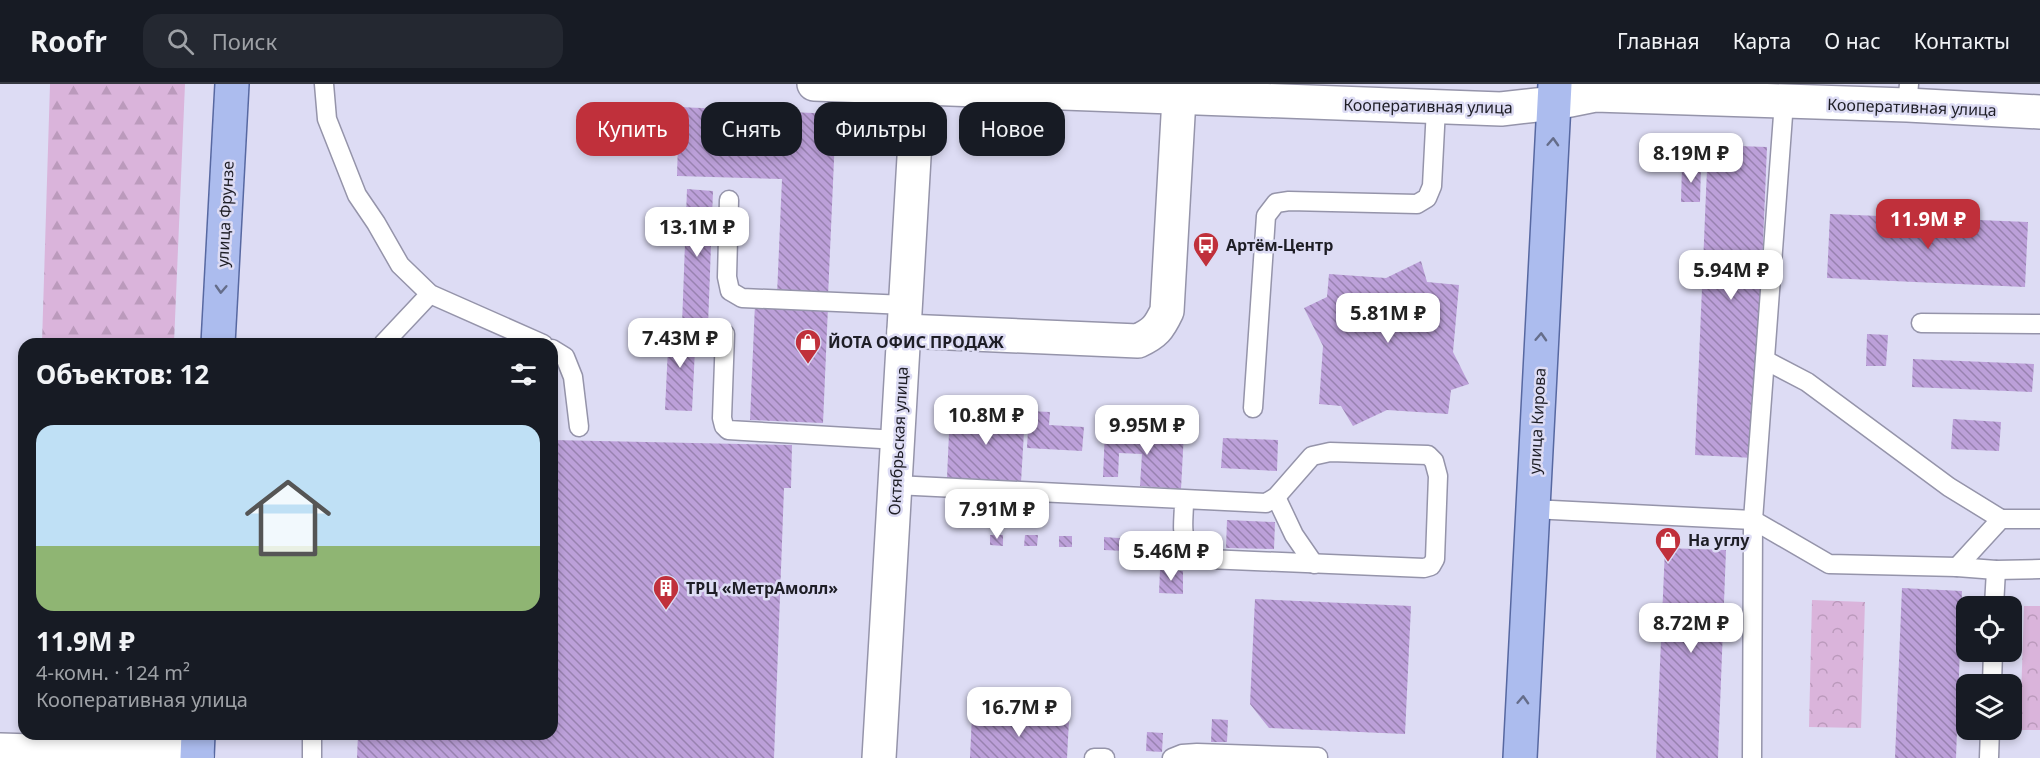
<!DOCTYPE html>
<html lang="ru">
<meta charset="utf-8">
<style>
body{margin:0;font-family:"Noto Sans",sans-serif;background:#242831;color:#f1f3f6;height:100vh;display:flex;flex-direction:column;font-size:22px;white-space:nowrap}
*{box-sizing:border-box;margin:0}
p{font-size:20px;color:#9ea1a6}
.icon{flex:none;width:33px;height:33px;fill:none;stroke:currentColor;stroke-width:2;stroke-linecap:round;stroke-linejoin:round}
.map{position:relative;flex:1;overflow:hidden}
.side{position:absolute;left:18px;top:254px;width:540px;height:402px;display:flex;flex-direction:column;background:#171b24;border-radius:18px;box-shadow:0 3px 9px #0003}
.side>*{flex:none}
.banner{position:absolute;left:576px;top:18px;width:570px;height:54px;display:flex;gap:12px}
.buttons{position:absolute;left:1956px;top:512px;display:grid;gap:12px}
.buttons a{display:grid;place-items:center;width:66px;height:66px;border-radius:12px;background:#171b24;box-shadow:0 3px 9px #0003;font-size:30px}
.price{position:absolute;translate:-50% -51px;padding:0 14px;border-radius:12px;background:#fff;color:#222;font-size:20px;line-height:39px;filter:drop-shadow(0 2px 3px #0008)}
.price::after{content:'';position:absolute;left:50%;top:36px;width:18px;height:14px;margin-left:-9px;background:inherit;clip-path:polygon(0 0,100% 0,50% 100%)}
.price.selected{background:#c0303b;color:#fff}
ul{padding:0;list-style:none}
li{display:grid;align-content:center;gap:12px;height:318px;padding:0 18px}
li+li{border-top:2px solid #363941}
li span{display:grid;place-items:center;height:186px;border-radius:18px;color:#555}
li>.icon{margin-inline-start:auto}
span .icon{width:108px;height:108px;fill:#fffc;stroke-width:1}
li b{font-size:26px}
h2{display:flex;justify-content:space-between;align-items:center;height:72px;padding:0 18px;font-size:26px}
.pill{padding:0 21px;border-radius:18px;background:#171b24;box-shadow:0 3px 9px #0003;font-size:21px;line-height:54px}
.pill.selected{background:#c0303b;color:#fff}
header{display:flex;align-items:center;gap:36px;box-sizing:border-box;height:84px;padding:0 30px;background:#171b24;border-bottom:2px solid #363941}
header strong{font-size:28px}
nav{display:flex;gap:33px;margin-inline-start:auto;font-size:21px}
.search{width:420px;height:54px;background:#242831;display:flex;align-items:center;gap:15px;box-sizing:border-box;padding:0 21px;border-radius:18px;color:#9ea1a6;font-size:22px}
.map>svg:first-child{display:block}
.forest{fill:url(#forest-firs)}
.park{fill:url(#park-crowns)}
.building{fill:url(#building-back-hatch)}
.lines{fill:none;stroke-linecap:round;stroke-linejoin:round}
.service-casing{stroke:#9594aa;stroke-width:21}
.minor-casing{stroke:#9594aa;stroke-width:36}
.secondary-casing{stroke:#9594aa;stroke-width:36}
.primary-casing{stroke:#5768a1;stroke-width:36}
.service{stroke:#fff;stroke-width:18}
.minor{stroke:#fff;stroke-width:33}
.secondary{stroke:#fff;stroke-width:33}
.primary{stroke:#acbcee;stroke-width:33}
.oneway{stroke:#656d8a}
.labels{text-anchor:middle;stroke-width:5;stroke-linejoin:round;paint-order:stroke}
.street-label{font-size:16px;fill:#1e1e26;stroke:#dddcf4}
.poi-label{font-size:16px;font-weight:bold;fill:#1e1e26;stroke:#dddcf4;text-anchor:start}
</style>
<header>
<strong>Roofr</strong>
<div class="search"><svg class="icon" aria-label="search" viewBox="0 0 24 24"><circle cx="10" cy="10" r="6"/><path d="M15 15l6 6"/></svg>Поиск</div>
<nav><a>Главная</a><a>Карта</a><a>О нас</a><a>Контакты</a></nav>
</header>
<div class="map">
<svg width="2040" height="674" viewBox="0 0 2040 674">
<defs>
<pattern id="forest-firs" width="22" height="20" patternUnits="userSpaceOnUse" patternTransform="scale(1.5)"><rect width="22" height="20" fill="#dab4db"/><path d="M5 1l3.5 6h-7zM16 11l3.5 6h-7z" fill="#bb9abc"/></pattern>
<pattern id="park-crowns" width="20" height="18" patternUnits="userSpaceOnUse" patternTransform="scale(1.5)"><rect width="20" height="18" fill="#dab4db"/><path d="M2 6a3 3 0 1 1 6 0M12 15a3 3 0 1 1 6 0" fill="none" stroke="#bb9abc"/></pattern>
<pattern id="building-back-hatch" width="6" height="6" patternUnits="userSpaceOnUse" patternTransform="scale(1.5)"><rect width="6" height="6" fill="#bca0d9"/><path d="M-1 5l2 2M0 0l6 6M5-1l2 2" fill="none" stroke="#9882b0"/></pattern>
</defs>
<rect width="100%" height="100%" fill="#dddcf4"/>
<polygon class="forest" points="50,0 185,0 174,259 42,259"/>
<g class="park">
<polygon points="1812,516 1865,518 1861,644 1809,643"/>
<polygon points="2024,522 2040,522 2040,646 2020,646"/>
</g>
<g class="building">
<polygon points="679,23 836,30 828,213 777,211 782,95 677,92"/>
<polygon points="1708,61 1767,63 1754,374 1695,371"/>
<polygon points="1682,81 1701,82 1700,118 1681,118"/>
<polygon points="687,105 713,107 708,242 682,241"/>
<polygon points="1830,130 2028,138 2025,203 1827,194"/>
<polygon points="1421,177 1427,198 1459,201 1453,268 1469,300 1451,306 1448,330 1387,326 1353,342 1341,322 1319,320 1323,262 1304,224 1327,213 1329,190 1386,194"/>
<polygon points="755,220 828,223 823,339 750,336"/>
<polygon points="669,243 696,244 692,327 665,326"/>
<polygon points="1867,250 1888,251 1886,282 1866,282"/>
<polygon points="1913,275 2034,280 2032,308 1912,303"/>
<polygon points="950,326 1025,330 1021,398 947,394"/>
<polygon points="1029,327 1050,328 1049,341 1084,343 1082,367 1027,364"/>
<polygon points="1953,335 2001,338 1999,367 1951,365"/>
<polygon points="1105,346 1184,348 1181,405 1140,402 1142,370 1119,369 1118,393 1103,393"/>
<polygon points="1223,354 1278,356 1277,387 1221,384"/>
<polygon points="552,356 792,361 791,404 784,404 774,674 357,674 358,650 552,650"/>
<polygon points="1227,436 1275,438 1274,465 1226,464"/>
<polygon points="990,451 1003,451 1003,462 990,461"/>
<polygon points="1025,451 1038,451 1037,462 1024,462"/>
<rect x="1059" y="452" width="13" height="11"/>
<polygon points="1104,453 1147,456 1146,468 1104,466"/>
<polygon points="1665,464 1726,466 1718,674 1656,674"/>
<polygon points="1160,486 1183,487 1183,510 1159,509"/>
<polygon points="1902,504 1962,507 1956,674 1895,674"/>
<polygon points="1255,515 1411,522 1405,650 1269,644 1250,620"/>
<polygon points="972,631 1069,636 1067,674 970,674"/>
<polygon points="1212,635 1228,636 1227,658 1211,658"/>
<polygon points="1147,648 1163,649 1162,668 1146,667"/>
</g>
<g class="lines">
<g class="service-casing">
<g id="service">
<polyline points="324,0 327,35 357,111 376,139 400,181 430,210 543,260"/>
<polyline points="1907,21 1909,0"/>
<polyline points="729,116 727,193 730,207 742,214 906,221"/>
<polyline points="1921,239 2040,240"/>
<polyline points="725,250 722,334 724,342 728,346 898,356"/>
<polyline points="383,260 430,210"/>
<polyline points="552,265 565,273 573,293 579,343"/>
<polyline points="1765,276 1807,298 1949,403 2001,435"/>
<polyline points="1253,324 1266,132 1276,119 1289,117 1417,120 1427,114 1432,102 1436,24"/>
<path d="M895,401L1266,419L1276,413L1312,372L1330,368L1428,371L1434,377L1438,392L1435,475L1431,482L1424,484L1207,475C1176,459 1184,447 1184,416"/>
<polyline points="1276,413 1294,451 1314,480"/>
<polyline points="1532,425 1753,436 1829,480 1957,483 1996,486 2040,485"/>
<polyline points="1957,483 2001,435 2040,435"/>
<polyline points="1994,522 1996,486"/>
<polyline points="1992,600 1993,567"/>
<polyline points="312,674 312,650"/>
<polyline points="1094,674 1105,674"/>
<polyline points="1172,674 1182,670 1197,669 1318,673"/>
<polyline points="1752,674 1753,436 1784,18"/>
<polyline points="1989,674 1990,645"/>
</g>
</g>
<g class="minor-casing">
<g id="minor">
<path d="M904,247L1138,257C1155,249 1159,244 1167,227L1179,14"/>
<polyline points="0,666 197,672"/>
<polyline points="879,674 918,5"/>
</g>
</g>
<g class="secondary-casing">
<polyline id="secondary" points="814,0 1501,25 1555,19 1595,11 1907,21 2040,28"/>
</g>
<g class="primary-casing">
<g id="primary">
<polyline points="218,260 232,0"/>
<polyline points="197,674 198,650"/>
<polyline points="1520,674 1555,0"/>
</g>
</g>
<use href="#service" class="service"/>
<use href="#minor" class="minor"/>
<use href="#secondary" class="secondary"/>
<use href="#primary" class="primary"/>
</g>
<defs><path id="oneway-chevron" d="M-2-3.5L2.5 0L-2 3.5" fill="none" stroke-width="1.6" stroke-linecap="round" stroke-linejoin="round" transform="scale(1.5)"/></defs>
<g class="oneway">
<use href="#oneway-chevron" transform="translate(1553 58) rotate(-87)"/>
<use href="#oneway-chevron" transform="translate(221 205) rotate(93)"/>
<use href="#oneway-chevron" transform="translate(1541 253) rotate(-87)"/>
<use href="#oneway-chevron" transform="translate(1523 616) rotate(-87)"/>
</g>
<defs>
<g id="bus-pin" transform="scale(1.35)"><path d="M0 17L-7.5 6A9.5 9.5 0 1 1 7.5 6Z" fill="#c0303b" stroke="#dddcf4"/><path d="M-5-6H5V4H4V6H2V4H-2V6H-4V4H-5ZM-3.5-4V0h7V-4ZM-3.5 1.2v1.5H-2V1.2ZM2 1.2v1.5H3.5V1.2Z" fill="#fff"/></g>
<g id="shop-pin" transform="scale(1.35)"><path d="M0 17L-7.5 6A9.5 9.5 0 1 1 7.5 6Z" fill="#c0303b" stroke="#dddcf4"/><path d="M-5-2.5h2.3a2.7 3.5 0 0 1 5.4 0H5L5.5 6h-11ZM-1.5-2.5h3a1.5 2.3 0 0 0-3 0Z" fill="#fff"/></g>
<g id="building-pin" transform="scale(1.35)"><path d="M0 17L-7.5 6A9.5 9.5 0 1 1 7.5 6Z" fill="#c0303b" stroke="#dddcf4"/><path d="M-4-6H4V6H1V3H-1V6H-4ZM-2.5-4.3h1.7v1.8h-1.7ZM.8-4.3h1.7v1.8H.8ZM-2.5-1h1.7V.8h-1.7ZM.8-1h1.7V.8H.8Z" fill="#fff"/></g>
</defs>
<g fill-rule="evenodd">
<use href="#bus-pin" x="1206" y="161"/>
<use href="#shop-pin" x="808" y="258"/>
<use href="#shop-pin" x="1668" y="456"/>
<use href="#building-pin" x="666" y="504"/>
</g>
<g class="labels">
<g class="street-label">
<text transform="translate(1428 22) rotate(1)" y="6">Кооперативная улица</text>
<text transform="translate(1912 23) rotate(2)" y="6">Кооперативная улица</text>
<text transform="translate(225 130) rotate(-87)" y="6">улица Фрунзе</text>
<text transform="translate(1537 337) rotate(-87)" y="6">улица Кирова</text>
<text transform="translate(898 357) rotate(-87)" y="6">Октябрьская улица</text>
</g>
<g class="poi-label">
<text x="1226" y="167">Артём-Центр</text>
<text x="828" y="264">ЙОТА ОФИС ПРОДАЖ</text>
<text x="1688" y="462">На углу</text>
<text x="686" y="510">ТРЦ «МетрАмолл»</text>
</g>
</g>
</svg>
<div class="buttons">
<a><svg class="icon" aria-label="locate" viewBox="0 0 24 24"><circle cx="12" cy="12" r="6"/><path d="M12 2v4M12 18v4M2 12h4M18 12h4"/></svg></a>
<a><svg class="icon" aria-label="layers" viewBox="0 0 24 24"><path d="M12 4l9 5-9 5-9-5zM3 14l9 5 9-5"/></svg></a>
</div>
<b class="price" style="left:1691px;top:100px">8.19M ₽</b>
<b class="price selected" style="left:1928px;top:166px">11.9M ₽</b>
<b class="price" style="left:697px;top:174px">13.1M ₽</b>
<b class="price" style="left:1731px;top:217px">5.94M ₽</b>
<b class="price" style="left:1388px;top:260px">5.81M ₽</b>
<b class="price" style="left:680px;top:285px">7.43M ₽</b>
<b class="price" style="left:986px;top:362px">10.8M ₽</b>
<b class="price" style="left:1147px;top:372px">9.95M ₽</b>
<b class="price" style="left:997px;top:456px">7.91M ₽</b>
<b class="price" style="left:1171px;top:498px">5.46M ₽</b>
<b class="price" style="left:1691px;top:570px">8.72M ₽</b>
<b class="price" style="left:1019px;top:654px">16.7M ₽</b>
<div class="banner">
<a class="pill selected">Купить</a>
<a class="pill">Снять</a>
<a class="pill">Фильтры</a>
<a class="pill">Новое</a>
</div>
<section class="side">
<h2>Объектов: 12<svg class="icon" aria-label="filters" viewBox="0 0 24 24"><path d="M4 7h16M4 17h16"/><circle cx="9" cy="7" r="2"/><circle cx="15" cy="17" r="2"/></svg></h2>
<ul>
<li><span style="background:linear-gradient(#bfe0f5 65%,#8fb573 0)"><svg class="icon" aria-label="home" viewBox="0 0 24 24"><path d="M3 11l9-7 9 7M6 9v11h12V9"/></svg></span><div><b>11.9M ₽</b><p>4-комн. · 124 m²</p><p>Кооперативная улица</p></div></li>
</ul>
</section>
</div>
